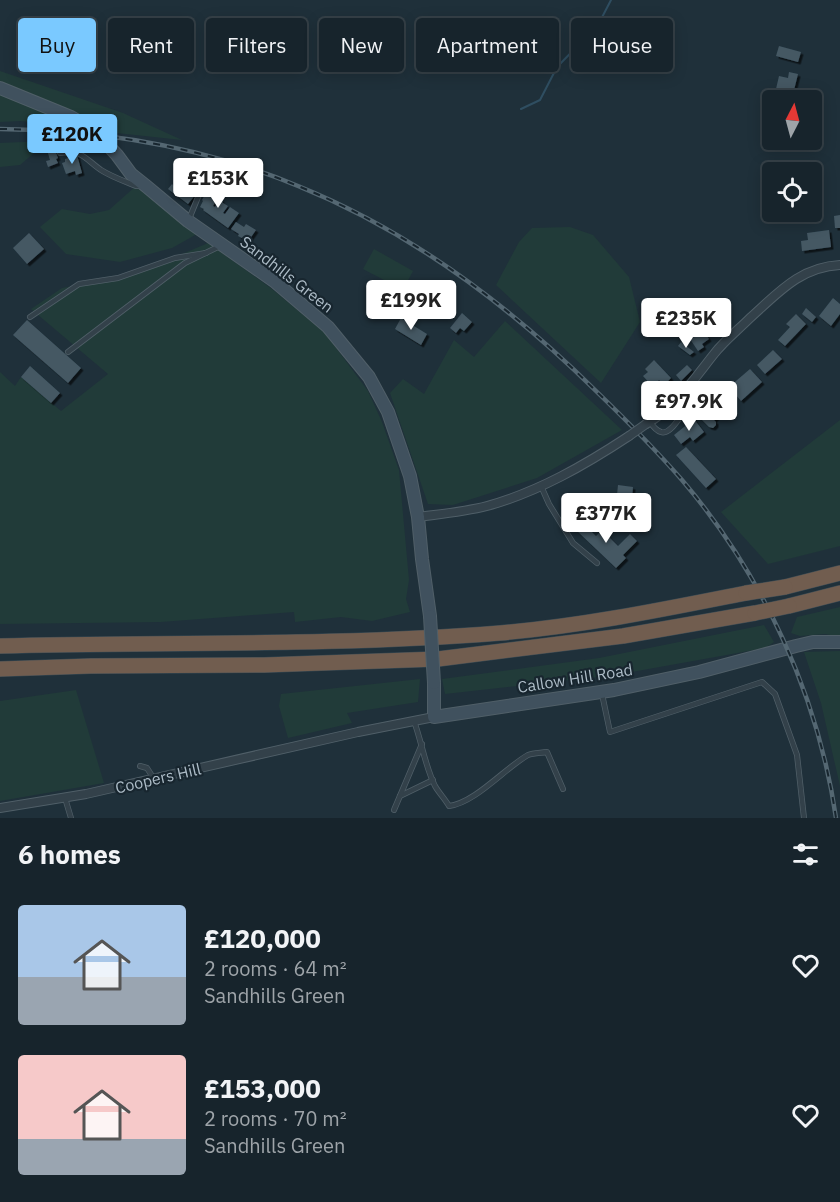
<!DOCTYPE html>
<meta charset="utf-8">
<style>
body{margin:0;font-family:"IBM Plex Sans",sans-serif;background:#202c34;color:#f1f3f6;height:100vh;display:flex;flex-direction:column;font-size:22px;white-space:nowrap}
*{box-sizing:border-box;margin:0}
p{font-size:20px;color:#9ea4a9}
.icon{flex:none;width:33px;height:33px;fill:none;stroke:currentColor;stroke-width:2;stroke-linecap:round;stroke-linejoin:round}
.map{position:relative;height:818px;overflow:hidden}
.details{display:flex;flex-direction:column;background:#17242c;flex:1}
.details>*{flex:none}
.hud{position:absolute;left:18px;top:18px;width:804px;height:54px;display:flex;gap:12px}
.needle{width:39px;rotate:6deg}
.fabs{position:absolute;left:762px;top:90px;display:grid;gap:12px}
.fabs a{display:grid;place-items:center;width:60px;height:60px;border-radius:6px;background:#17242c;box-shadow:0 3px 15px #0003,0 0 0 2px #364148;font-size:30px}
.price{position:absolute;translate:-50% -51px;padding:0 14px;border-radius:6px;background:#fff;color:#222;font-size:20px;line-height:39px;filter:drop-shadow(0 2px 3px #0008)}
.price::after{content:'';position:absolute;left:50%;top:36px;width:18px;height:14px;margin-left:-9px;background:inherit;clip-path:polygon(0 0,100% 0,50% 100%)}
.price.selected{background:#7ac9ff;color:#111}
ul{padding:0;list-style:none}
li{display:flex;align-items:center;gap:18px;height:150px;padding:0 18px}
li span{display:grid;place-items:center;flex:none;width:168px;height:120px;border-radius:6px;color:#555}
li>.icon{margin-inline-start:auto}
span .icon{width:72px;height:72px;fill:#fffc;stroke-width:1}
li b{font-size:26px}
h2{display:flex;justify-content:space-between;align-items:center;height:72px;padding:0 18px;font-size:26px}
.chip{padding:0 21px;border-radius:6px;background:#17242c;box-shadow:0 3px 15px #0003,0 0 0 2px #364148;font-size:21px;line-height:54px}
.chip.selected{background:#7ac9ff;color:#111}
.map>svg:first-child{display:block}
.green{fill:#213b39}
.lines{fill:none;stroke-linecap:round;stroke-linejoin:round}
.stream{stroke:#2f4e61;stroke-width:2}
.building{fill:#445864;filter:url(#shadow)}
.lane-casing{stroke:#505f68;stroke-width:6}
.street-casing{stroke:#505f68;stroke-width:10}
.secondary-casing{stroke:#505f68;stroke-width:14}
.highway-casing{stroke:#3d4c55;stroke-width:16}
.lane{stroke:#33414a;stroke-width:4.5}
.street{stroke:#33414a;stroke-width:8}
.secondary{stroke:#40515e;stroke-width:12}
.highway{stroke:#715d4f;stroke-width:15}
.rail-casing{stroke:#546772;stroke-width:4.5}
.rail{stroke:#18262f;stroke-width:2;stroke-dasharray:7;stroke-linecap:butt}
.street-bridge-casing{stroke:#505f68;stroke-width:10;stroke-linecap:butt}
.secondary-bridge-casing{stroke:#505f68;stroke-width:14;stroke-linecap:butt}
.highway-bridge-casing{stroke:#3d4c55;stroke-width:16;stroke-linecap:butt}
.street-bridge{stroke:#33414a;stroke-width:8}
.secondary-bridge{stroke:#40515e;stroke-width:12}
.highway-bridge{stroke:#715d4f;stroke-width:15}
.labels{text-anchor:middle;stroke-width:4.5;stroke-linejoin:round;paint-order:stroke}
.street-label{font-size:16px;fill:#adbcc7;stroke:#18262f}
</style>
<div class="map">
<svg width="840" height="818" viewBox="0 0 840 818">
<defs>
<filter id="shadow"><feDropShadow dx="2.5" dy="2.5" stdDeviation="0" flood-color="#0009"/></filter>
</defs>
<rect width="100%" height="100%" fill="#1f303a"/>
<g class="green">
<polygon points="0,71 123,113 182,140 107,132 88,121 0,83"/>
<polygon points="0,92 74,122 73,126 20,121 0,122"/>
<polygon points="48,141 20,165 0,167 0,143"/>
<polygon points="136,186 197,234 172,248 120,262 66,254 40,227 62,209 90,214 109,210"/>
<polygon points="570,227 593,235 629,277 640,322 601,383 496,285 519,242 532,228"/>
<polygon points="208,243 272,289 325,333 368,391 382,422 399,470 409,580 406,599 410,612 372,621 341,617 295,622 294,612 161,622 0,624 0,372 15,386 21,377 61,411 108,374 31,309 62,288 133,275"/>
<polygon points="374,249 413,271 403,290 363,269"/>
<polygon points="505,321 622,430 537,478 453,505 428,504 390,393 403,379 424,394 454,340 474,357"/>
<polygon points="840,420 840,546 768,564 721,512"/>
<polygon points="840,607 840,637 825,634 800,636 791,633 797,617"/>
<polygon points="764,625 774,642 765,648 615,675 445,694 442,679 599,658"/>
<polygon points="840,651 840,786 821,703 804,652"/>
<polygon points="420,679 418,702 347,713 352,723 288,738 279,706 281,694"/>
<polygon points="76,690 104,783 0,801 0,701"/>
</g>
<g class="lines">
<polyline class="stream" points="521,109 540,100 557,67 598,25 611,0"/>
</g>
<g class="building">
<polygon points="779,46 801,52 798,62 776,56"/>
<polygon points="789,72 798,74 793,94 776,89 779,76 788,78"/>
<polygon points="54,147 58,158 56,159 58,163 48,167 46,161 50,160 47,150"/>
<polygon points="77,155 82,173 76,175 75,171 66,174 62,163 65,162 65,159"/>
<polygon points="204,174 211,177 207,186 200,183"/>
<polygon points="179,183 182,185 183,184 196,194 188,204 168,189 172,184 176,188"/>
<polygon points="216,190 221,194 213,206 215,207 219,200 221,199 223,203 228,206 223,213 225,214 230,207 239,213 228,228 203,210 204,209 200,207 203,201 202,200 207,191 213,195"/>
<polygon points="840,215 840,228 835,228 834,216"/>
<polygon points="236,222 244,227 246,224 256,230 249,240 243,237 242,238 238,236 239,234 231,229"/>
<polygon points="829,230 831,247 802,251 801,241 808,240 807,233"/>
<polygon points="29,233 44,249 27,264 13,248"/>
<polygon points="833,298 840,304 840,314 831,326 819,316"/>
<polygon points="806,308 816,317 812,322 802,314"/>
<polygon points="462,313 472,322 464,331 460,328 456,333 450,328"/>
<polygon points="796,314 806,324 785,346 778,340 790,327 786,324"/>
<polygon points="401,318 427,334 421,345 395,329"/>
<polygon points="27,320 81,368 68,383 13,335"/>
<polygon points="703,330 709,339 702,344 704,347 698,351 690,339"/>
<polygon points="681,342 694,352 690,355 678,346"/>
<polygon points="773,350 782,359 765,374 757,365"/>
<polygon points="654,360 671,378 664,385 659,380 653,387 643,376 648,372 645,369"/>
<polygon points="687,365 692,370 681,381 676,375"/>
<polygon points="30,366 60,393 51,403 21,377"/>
<polygon points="750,369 762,382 741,401 729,387"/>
<polygon points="724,395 732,404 714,420 716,422 716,425 713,428 709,427 699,417"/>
<polygon points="694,419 704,432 693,441 690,437 681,444 674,435"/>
<polygon points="686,447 716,479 706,488 676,455"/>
<polygon points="618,485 633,487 631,507 616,505"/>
<polygon points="587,518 594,526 590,530 596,536 602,530 618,546 630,534 637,541 623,555 626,558 616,568 576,530"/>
</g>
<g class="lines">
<g class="lane-casing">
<g id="lane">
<path d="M60,153C82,149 85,159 101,170C112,177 124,181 136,186H141"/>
<polyline points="189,219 203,185"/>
<polyline points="30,317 79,284 118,278 175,258 206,253"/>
<polyline points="68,352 185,263 220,246"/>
<path d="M650,422C652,425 657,431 661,432C669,435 679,419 683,413L674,403"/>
<polyline points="541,486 549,504 573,543 597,563"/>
<polyline points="602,694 610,732 762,682 775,694 797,755 804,818"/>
<path d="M414,721C422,743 425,766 435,786C439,793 445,799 449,806C475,803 505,768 528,755C533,753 541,753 547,752L563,789"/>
<polyline points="140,766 147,768 154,779"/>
<polyline points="400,796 433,780"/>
<polyline points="65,798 71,818"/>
<polyline points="394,810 422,744"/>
</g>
</g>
<g class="street-casing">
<g id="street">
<path d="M646,424C675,408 694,379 714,354C724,341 738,330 750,318C778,293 800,267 840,265"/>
<path d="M418,517C441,514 464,512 487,506C538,492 585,465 629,436"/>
<polyline points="0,808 86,794 358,732 434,717"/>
</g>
</g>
<g class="secondary-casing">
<g id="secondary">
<polyline points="0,88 71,117 93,130"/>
<polyline points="103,140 117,155 131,174 146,186 188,221 274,281 328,327 369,377 388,412 410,476 418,517 422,559 430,616"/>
<polyline points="434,683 434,717 614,690 699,672 796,646 813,642 840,642"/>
</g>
</g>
<g class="highway-casing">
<g id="highway">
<polyline points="785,587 840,573"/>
<polyline points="789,606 840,593"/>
<path d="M0,646C166,642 334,646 500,633C583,626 665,609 746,593"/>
<polyline points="0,669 91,666 264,665 438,659 623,636 755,613"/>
</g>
</g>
<use href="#lane" class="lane"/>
<use href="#street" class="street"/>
<use href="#secondary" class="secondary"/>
<use href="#highway" class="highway"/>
<g class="rail-casing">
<path id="rail" d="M0,129C101,130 204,147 298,186C412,232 510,306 596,391C626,420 655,449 682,480C763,575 818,695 836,818"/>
</g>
<use href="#rail" class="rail"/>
<g class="street-bridge-casing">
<polyline id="street-bridge" points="629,436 646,424"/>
</g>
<g class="secondary-bridge-casing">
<polyline id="secondary-bridge" points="430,616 434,683"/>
</g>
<g class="highway-bridge-casing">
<g id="highway-bridge">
<polyline points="746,593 785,587"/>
<polyline points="755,613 789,606"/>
</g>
</g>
<use href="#street-bridge" class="street-bridge"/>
<use href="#secondary-bridge" class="secondary-bridge"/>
<use href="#highway-bridge" class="highway-bridge"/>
</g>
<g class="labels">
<g class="street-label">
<text transform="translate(287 274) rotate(38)" y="6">Sandhills Green</text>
<text transform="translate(575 678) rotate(-9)" y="6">Callow Hill Road</text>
<text transform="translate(158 778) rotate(-13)" y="6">Coopers Hill</text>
</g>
</g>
</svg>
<div class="fabs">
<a><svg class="needle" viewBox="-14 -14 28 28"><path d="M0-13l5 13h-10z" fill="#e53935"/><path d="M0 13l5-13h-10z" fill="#9ea4a9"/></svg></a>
<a><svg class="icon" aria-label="locate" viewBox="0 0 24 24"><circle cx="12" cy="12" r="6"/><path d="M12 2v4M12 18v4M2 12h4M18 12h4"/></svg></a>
</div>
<b class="price selected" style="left:72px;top:165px">£120K</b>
<b class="price" style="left:218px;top:209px">£153K</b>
<b class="price" style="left:411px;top:331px">£199K</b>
<b class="price" style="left:686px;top:349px">£235K</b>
<b class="price" style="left:689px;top:432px">£97.9K</b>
<b class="price" style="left:606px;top:544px">£377K</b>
<div class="hud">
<a class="chip selected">Buy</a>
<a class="chip">Rent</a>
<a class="chip">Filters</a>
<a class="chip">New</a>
<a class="chip">Apartment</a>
<a class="chip">House</a>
</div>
</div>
<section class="details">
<h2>6 homes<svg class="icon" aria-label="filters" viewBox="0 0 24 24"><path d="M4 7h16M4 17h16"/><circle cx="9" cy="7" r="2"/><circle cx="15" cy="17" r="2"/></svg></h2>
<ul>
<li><span style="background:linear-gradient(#a9c7e8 60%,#9aa5b1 0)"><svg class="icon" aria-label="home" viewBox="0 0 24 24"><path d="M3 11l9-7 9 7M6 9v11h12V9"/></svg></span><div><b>£120,000</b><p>2 rooms · 64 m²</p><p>Sandhills Green</p></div><svg class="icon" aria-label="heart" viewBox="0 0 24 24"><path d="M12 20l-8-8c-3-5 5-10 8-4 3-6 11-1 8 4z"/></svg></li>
<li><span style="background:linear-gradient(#f6c9c9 70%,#9aa5b1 0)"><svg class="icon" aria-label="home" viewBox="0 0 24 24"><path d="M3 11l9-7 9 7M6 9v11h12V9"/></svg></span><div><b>£153,000</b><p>2 rooms · 70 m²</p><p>Sandhills Green</p></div><svg class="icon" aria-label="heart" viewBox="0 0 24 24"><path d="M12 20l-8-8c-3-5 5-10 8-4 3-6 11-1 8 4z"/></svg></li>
</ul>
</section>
